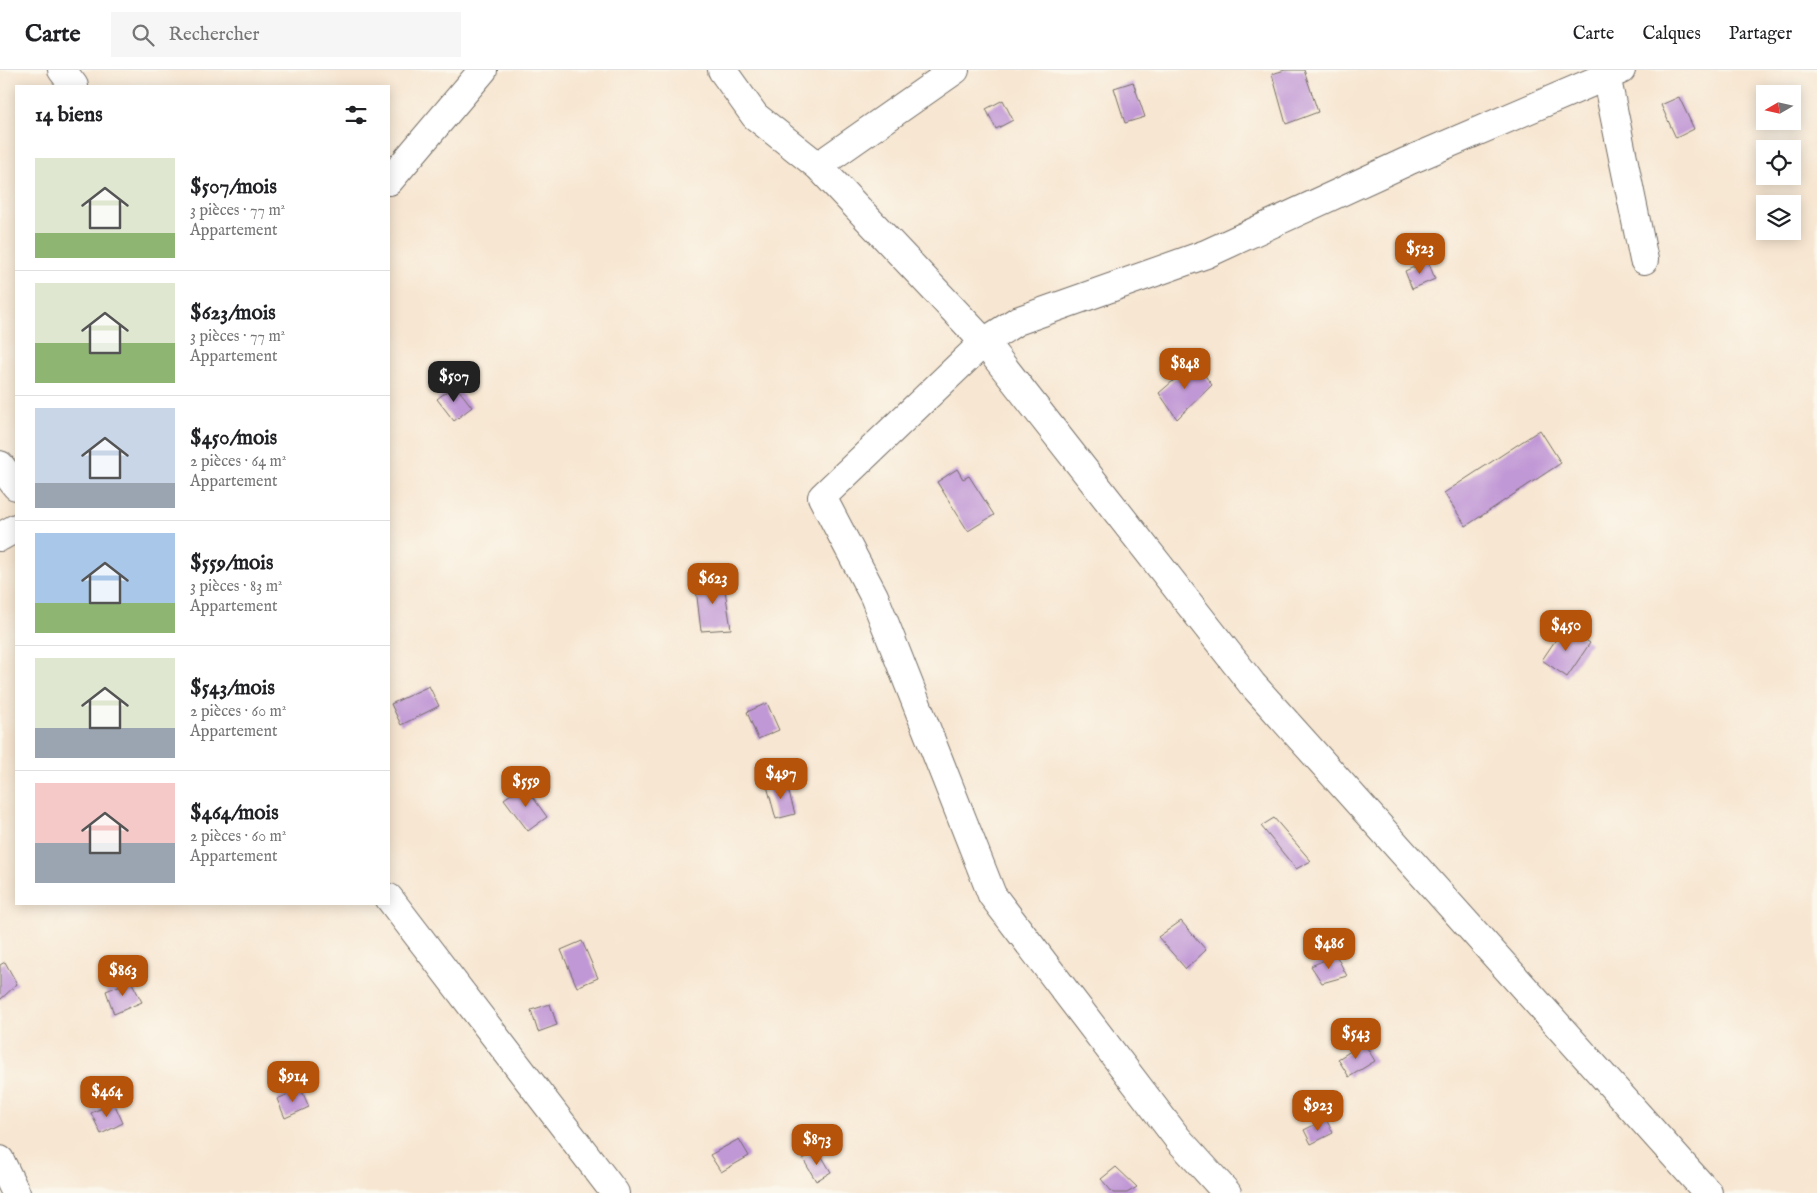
<!DOCTYPE html>
<html lang="fr">
<meta charset="utf-8">
<style>
body{margin:0;font-family:"IM FELL English",serif;background:#f6f6f6;color:#202124;height:100vh;display:flex;flex-direction:column;font-size:19px;white-space:nowrap}
*{box-sizing:border-box;margin:0}
p{font-size:16px;color:#757577}
.icon{flex:none;width:28px;height:28px;fill:none;stroke:currentColor;stroke-width:2;stroke-linecap:round;stroke-linejoin:round}
.map{position:relative;flex:1;overflow:hidden}
.sheet{position:absolute;left:15px;top:15px;width:375px;height:820px;display:flex;flex-direction:column;background:#fff;border-radius:0px;box-shadow:0 2px 12px #0003}
.sheet>*{flex:none}
.needle{width:32px;rotate:261deg}
.fabs{position:absolute;left:1756px;top:15px;display:grid;gap:10px}
.fabs a{display:grid;place-items:center;width:45px;height:45px;border-radius:0px;background:#fff;box-shadow:0 2px 12px #0003;font-size:25px}
.price{position:absolute;translate:-50% -42px;padding:0 11px;border-radius:10px;background:#b45309;color:#fff;font-size:16px;line-height:32px;filter:drop-shadow(0 1px 2px #0008)}
.price::after{content:'';position:absolute;left:50%;top:30px;width:15px;height:11px;margin-left:-8px;background:inherit;clip-path:polygon(0 0,100% 0,50% 100%)}
.price.active{background:#222;color:#fff}
ul{padding:0;list-style:none}
li{display:flex;align-items:center;gap:15px;height:125px;padding:0 20px}
li+li{border-top:1px solid #e0e0e0}
li span{display:grid;place-items:center;flex:none;width:140px;height:100px;border-radius:0px;color:#555}
li>.icon{margin-inline-start:auto}
span .icon{width:60px;height:60px;fill:#fffc;stroke-width:1}
li b{font-size:21px}
h2{display:flex;justify-content:space-between;align-items:center;height:60px;padding:0 20px;font-size:21px}
header{display:flex;align-items:center;gap:30px;box-sizing:border-box;height:70px;padding:0 25px;background:#fff;border-bottom:1px solid #e0e0e0}
header strong{font-size:24px}
nav{display:flex;gap:28px;margin-inline-start:auto;font-size:18px}
.search{width:350px;height:45px;background:#f6f6f6;display:flex;align-items:center;gap:12px;box-sizing:border-box;padding:0 18px;border-radius:0px;color:#757577;font-size:19px}
.map>svg:first-child{display:block}
.building{fill:#c198d6}
.lines{fill:none;stroke-linecap:round;stroke-linejoin:round}
.minor-casing{stroke:#726c65;stroke-width:30}
.minor{stroke:#fff;stroke-width:28}
</style>
<header>
<strong>Carte</strong>
<div class="search"><svg class="icon" aria-label="search" viewBox="0 0 24 24"><circle cx="10" cy="10" r="6"/><path d="M15 15l6 6"/></svg>Rechercher</div>
<nav><a>Carte</a><a>Calques</a><a>Partager</a></nav>
</header>
<div class="map">
<svg width="1817" height="1123" viewBox="0 0 1817 1123">
<rect width="100%" height="100%" fill="#fbf7ec"/>
<filter id="ink" filterUnits="userSpaceOnUse"><feTurbulence type="fractalNoise" baseFrequency=".02" numOctaves="2"/><feDisplacementMap in="SourceGraphic" scale="10" xChannelSelector="R" yChannelSelector="G"/><feConvolveMatrix kernelMatrix="1 2 1 2 8 2 1 2 1" color-interpolation-filters="sRGB"/></filter>
<filter id="wash" filterUnits="userSpaceOnUse"><feTurbulence type="fractalNoise" baseFrequency=".0096" numOctaves="4" result="noise"/><feDisplacementMap in="SourceGraphic" scale="20" xChannelSelector="R" yChannelSelector="G"/><feGaussianBlur stdDeviation="1.12" result="paint"/><feColorMatrix in="noise" values="0 0 0 0 0 0 0 0 0 0 0 0 0 0 0 0 0 1.4 0 .05"/><feComposite in="paint" operator="in"/></filter>
<g filter="url(#wash)">
<rect width="100%" height="100%" fill="#f7e6d1"/>
<g id="blocks">
<g class="building">
<polygon points="1285,0 1304,0 1318,42 1286,54 1272,4"/>
<polygon points="1133,12 1145,47 1125,53 1114,18"/>
<polygon points="1679,27 1694,59 1676,68 1661,35"/>
<polygon points="1003,30 1013,50 996,59 986,39"/>
<polygon points="1428,191 1435,209 1412,219 1405,201"/>
<polygon points="1195,292 1212,315 1177,349 1159,323"/>
<polygon points="455,315 472,337 454,351 437,329"/>
<polygon points="1540,360 1561,393 1466,456 1444,423"/>
<polygon points="957,399 963,409 969,406 994,445 968,461 937,412"/>
<polygon points="723,507 731,559 701,561 695,510"/>
<polygon points="1565,556 1590,573 1567,607 1542,590"/>
<polygon points="429,616 439,636 401,655 391,634"/>
<polygon points="767,633 779,660 758,669 747,642"/>
<polygon points="786,712 795,744 776,749 767,716"/>
<polygon points="524,715 547,747 528,761 504,729"/>
<polygon points="1274,748 1311,791 1296,799 1261,756"/>
<polygon points="1181,851 1206,880 1186,899 1158,867"/>
<polygon points="582,871 598,908 577,917 561,880"/>
<polygon points="1336,885 1347,906 1322,913 1311,896"/>
<polygon points="5,892 17,914 0,930 0,895"/>
<polygon points="131,911 142,932 114,944 106,921"/>
<polygon points="550,934 557,955 538,962 531,940"/>
<polygon points="1364,973 1375,991 1349,1007 1338,989"/>
<polygon points="301,1019 309,1037 285,1048 277,1029"/>
<polygon points="114,1033 123,1053 101,1064 91,1043"/>
<polygon points="1326,1049 1333,1063 1311,1074 1304,1060"/>
<polygon points="739,1069 749,1086 721,1102 710,1085"/>
<polygon points="818,1080 831,1102 816,1111 803,1089"/>
<polygon points="1116,1097 1137,1117 1127,1123 1113,1123 1101,1109"/>
</g>
</g>
</g>
<g filter="url(#ink)">
<use href="#blocks" fill-opacity="0" stroke="#726c65" stroke-width="1"/>
<g class="lines">
<g class="minor-casing">
<g id="minor">
<polyline points="62,0 74,16"/>
<polyline points="722,0 755,46 818,96 984,272 1252,614 1708,1123"/>
<polyline points="1605,0 1644,190"/>
<polyline points="818,96 955,0"/>
<polyline points="389,111 483,0"/>
<polyline points="0,395 16,416"/>
<polyline points="0,467 16,458"/>
<polyline points="389,828 615,1123"/>
<polyline points="0,1090 16,1123"/>
<polyline points="1227,1123 1178,1069 992,825 874,526 822,427 984,272 1017,251 1206,184 1408,91 1621,0"/>
</g>
</g>
<use href="#minor" class="minor"/>
</g>
</g>
</svg>
<div class="fabs">
<a><svg class="needle" viewBox="-14 -14 28 28"><path d="M0-13l5 13h-10z" fill="#e53935"/><path d="M0 13l5-13h-10z" fill="#757577"/></svg></a>
<a><svg class="icon" aria-label="locate" viewBox="0 0 24 24"><circle cx="12" cy="12" r="6"/><path d="M12 2v4M12 18v4M2 12h4M18 12h4"/></svg></a>
<a><svg class="icon" aria-label="layers" viewBox="0 0 24 24"><path d="M12 4l9 5-9 5-9-5zM3 14l9 5 9-5"/></svg></a>
</div>
<b class="price" style="left:1420px;top:205px">$523</b>
<b class="price" style="left:1185px;top:320px">$848</b>
<b class="price active" style="left:454px;top:333px">$507</b>
<b class="price" style="left:713px;top:535px">$623</b>
<b class="price" style="left:1566px;top:582px">$450</b>
<b class="price" style="left:781px;top:730px">$497</b>
<b class="price" style="left:526px;top:738px">$559</b>
<b class="price" style="left:1329px;top:900px">$486</b>
<b class="price" style="left:123px;top:927px">$863</b>
<b class="price" style="left:1356px;top:990px">$543</b>
<b class="price" style="left:293px;top:1033px">$914</b>
<b class="price" style="left:107px;top:1048px">$464</b>
<b class="price" style="left:1318px;top:1062px">$923</b>
<b class="price" style="left:817px;top:1096px">$873</b>
<section class="sheet">
<h2>14 biens<svg class="icon" aria-label="filters" viewBox="0 0 24 24"><path d="M4 7h16M4 17h16"/><circle cx="9" cy="7" r="2"/><circle cx="15" cy="17" r="2"/></svg></h2>
<ul>
<li><span style="background:linear-gradient(#dfe7d0 75%,#8fb573 0)"><svg class="icon" aria-label="home" viewBox="0 0 24 24"><path d="M3 11l9-7 9 7M6 9v11h12V9"/></svg></span><div><b>$507/mois</b><p>3 pièces · 77 m²</p><p>Appartement</p></div></li>
<li><span style="background:linear-gradient(#dfe7d0 60%,#8fb573 0)"><svg class="icon" aria-label="home" viewBox="0 0 24 24"><path d="M3 11l9-7 9 7M6 9v11h12V9"/></svg></span><div><b>$623/mois</b><p>3 pièces · 77 m²</p><p>Appartement</p></div></li>
<li><span style="background:linear-gradient(#c9d6e8 75%,#9aa5b1 0)"><svg class="icon" aria-label="home" viewBox="0 0 24 24"><path d="M3 11l9-7 9 7M6 9v11h12V9"/></svg></span><div><b>$450/mois</b><p>2 pièces · 64 m²</p><p>Appartement</p></div></li>
<li><span style="background:linear-gradient(#a9c7e8 70%,#8fb573 0)"><svg class="icon" aria-label="home" viewBox="0 0 24 24"><path d="M3 11l9-7 9 7M6 9v11h12V9"/></svg></span><div><b>$559/mois</b><p>3 pièces · 83 m²</p><p>Appartement</p></div></li>
<li><span style="background:linear-gradient(#dfe7d0 70%,#9aa5b1 0)"><svg class="icon" aria-label="home" viewBox="0 0 24 24"><path d="M3 11l9-7 9 7M6 9v11h12V9"/></svg></span><div><b>$543/mois</b><p>2 pièces · 60 m²</p><p>Appartement</p></div></li>
<li><span style="background:linear-gradient(#f6c9c9 60%,#9aa5b1 0)"><svg class="icon" aria-label="home" viewBox="0 0 24 24"><path d="M3 11l9-7 9 7M6 9v11h12V9"/></svg></span><div><b>$464/mois</b><p>2 pièces · 60 m²</p><p>Appartement</p></div></li>
</ul>
</section>
</div>
